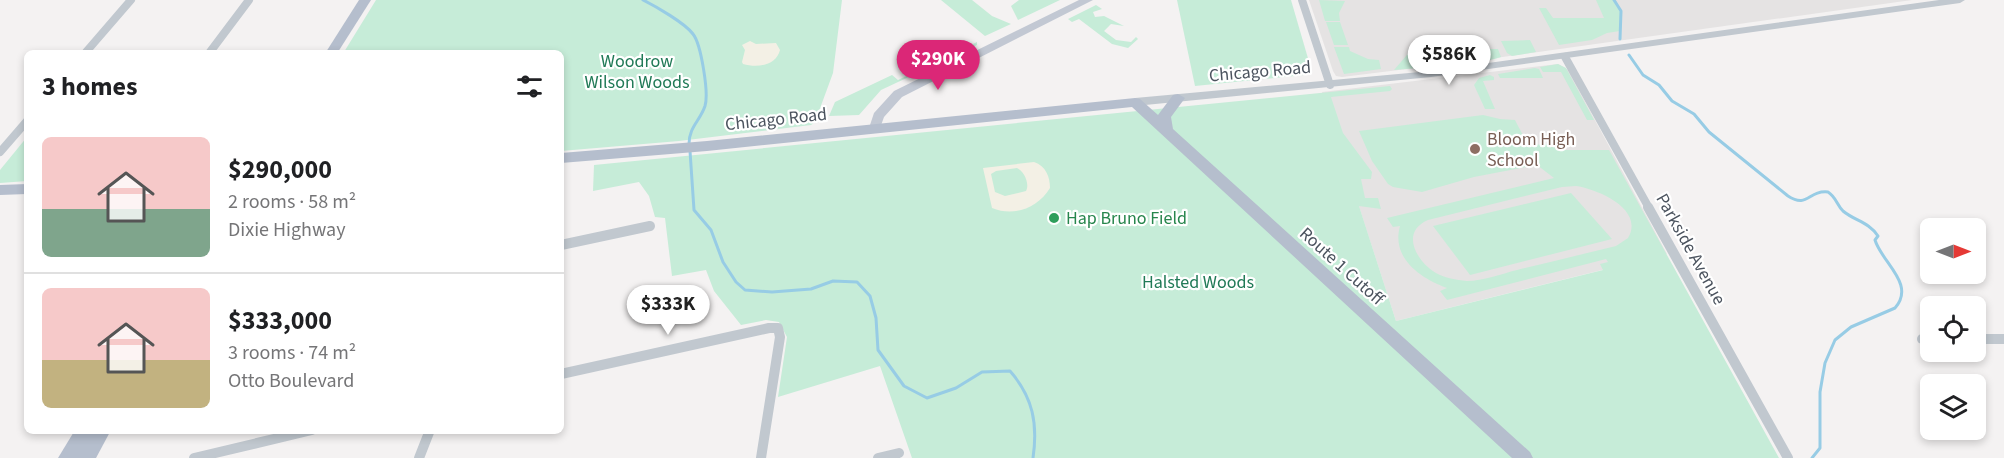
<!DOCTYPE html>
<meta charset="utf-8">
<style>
body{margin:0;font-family:"Source Sans 3",sans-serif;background:#f2f2f2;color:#202124;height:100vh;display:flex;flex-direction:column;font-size:22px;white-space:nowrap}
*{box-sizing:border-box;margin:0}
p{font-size:20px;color:#757577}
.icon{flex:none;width:33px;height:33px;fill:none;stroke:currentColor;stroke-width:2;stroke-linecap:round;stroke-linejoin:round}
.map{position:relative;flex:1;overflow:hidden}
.panel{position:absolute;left:24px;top:50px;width:540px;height:384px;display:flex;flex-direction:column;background:#fff;border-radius:9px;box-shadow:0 3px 9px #0003}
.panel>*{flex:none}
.needle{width:39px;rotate:90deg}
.tools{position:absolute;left:1920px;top:218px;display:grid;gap:12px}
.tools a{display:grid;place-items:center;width:66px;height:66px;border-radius:9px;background:#fff;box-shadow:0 3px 9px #0003;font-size:30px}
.price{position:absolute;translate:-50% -51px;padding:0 14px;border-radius:21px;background:#fff;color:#222;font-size:20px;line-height:39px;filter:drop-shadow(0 2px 3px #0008)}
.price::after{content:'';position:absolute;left:50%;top:36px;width:18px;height:14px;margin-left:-9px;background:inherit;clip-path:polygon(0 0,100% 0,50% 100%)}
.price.selected{background:#db2777;color:#fff}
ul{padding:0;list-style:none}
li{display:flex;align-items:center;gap:18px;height:150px;padding:0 18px}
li+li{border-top:2px solid #e0e0e0}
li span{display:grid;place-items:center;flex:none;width:168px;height:120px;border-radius:9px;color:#555}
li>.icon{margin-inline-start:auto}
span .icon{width:72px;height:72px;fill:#fffc;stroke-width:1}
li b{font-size:26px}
h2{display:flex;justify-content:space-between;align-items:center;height:72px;padding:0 18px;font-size:26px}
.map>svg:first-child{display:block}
.education{fill:#e5e3e3}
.green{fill:#c6ecd8;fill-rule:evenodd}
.sand{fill:#f3f0e5;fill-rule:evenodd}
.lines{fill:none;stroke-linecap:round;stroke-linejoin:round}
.stream{stroke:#97cce5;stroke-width:3}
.minor-far1{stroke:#c1c8cf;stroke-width:8}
.minor{stroke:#c1c8cf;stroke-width:10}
.tertiary{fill:#c1c8cf;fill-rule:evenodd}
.secondary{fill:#c2c8d3;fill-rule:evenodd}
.primary{fill:#b5becd;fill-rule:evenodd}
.education-dot{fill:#8d6e63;stroke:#fff;stroke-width:2}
.leisure-dot{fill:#2e9e5b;stroke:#fff;stroke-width:2}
.labels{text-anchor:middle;stroke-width:4.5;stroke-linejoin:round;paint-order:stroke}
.park-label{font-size:18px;fill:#217a57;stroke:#fff}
.street-label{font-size:18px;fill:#4b535e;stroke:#fff}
.education-label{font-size:18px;fill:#785e54;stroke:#fff;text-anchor:start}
.leisure-label{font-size:18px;fill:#27864d;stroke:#fff;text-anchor:start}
</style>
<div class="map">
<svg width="2004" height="458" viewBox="0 0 2004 458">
<rect width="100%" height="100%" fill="#f4f2f2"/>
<g class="education">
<polygon points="1309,0 1912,0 1488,59 1342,77 1336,76 1333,71"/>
<polygon points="1558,64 1568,70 1667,254 1396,321 1322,92"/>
</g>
<g class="green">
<polygon points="376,0 842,0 833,73 815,122 811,125 679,141 561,151 561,52 344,52"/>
<polygon points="941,0 972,0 992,16 1011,24 985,36"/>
<polygon points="1019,0 1060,0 1018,20 1011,6"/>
<polygon points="1177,0 1291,0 1312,72 1304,75 1195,86"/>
<polygon points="1319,0 1345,1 1339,13 1340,21 1325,21"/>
<polygon points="1596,0 1613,0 1620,10 1620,31 1607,33 1592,40 1559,45 1539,8 1546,8 1553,18 1604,18"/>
<polygon points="1096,5 1102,9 1093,12 1095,17 1104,16 1124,26 1111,24 1104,31 1116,40 1131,42 1136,37 1138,39 1128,48 1112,44 1079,19 1072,22 1068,19"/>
<polygon points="1326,22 1340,22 1348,45 1334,45"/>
<polygon points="1421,37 1448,50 1453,61 1451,64 1433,66"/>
<polygon points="1530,40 1536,52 1512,56 1507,53 1501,41"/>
<polygon points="1419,41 1430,67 1394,70"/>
<polygon points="977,42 977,45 881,90 859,115 829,116 835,102 892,75 898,80"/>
<polygon points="1334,47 1349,47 1350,51 1368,59 1379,60 1381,69 1344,74"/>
<path d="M1460,49H1498L1501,57C1487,62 1467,65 1460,49Z"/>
<polygon points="1558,64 1566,68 1594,120 1587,120 1561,72 1543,72 1540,67"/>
<polygon points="1535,68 1539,69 1543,78 1500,78 1498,74"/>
<polygon points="1490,75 1494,77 1494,80 1483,81 1495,109 1485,109 1474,85 1479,78"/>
<path d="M1390,86L1392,89L1390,91L1331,97L1343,133L1372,172L1371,179H1361L1365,198H1378L1381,209L1359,206L1396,321L1603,270L1600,264L1608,262L1606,259L1447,300L1440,291L1447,288C1420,278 1391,258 1400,226L1393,227L1387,218L1554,178L1537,165L1474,177L1422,192L1393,187L1388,184L1372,161L1359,131L1483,115L1500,119L1515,120C1529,147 1527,145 1558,144L1561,150H1609L1779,458H912L880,366L778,397L787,337L779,322L766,320L741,325L714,291L706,270L672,276L665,218L655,217L649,196L639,182L593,191L594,165ZM1576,186C1597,189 1645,209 1628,238L1616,246C1583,254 1550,262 1517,270C1501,274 1483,281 1467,281C1456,280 1445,278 1436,273C1416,261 1400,232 1428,220L1562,187Z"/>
<polygon points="27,137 27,181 0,183 0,170"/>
<polygon points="1571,193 1612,239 1470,275 1433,226"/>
</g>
<g class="sand">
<path d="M750,41L756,44L776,43L780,50C776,66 757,68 743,64L742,62L745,50L742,45Z"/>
<path d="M1034,162C1046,166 1050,177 1050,188C1038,208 1014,217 992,208L983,168ZM1017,168C1024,171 1030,184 1026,191L1005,196L995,192L991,174L996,171Z"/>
</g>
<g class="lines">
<g class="stream">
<path d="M643,0C655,6 685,23 693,34C701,44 709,93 705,106C700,121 689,127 689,144"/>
<polyline points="1614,0 1621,11 1620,39"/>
<path d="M1629,55L1643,75L1659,85L1672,101L1694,114L1709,132L1788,196C1808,209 1808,190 1828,192C1836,197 1837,205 1843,211C1855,221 1869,222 1878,236L1875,240C1882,263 1916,284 1895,308L1851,327L1835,340L1825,363L1820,392V448L1812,458"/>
<path d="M690,151L694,210L711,230L723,262L736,282L745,290L772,292L811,289L833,281L857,282L870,296L876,318L878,350L904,386L927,398L956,388L982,372L1010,371C1033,397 1038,424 1033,458"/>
</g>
<g class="minor-far1">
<polyline points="1302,0 1330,85"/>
<polyline points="86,52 131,0"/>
<polyline points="210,52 249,0"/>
<polyline points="1565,57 1649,208"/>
<polyline points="0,152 27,121"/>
</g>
<g class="minor">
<polyline points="1648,207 1788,458"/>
<polyline points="561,245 650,226"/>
<polyline points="1922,339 1930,339"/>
<polyline points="1976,339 2004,339"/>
<polyline points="561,374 769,328 778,328 780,337 761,458"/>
<polyline points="194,458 312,430"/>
<polyline points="419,458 430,430"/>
<polyline points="878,458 899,453"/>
</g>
<polygon class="tertiary" points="1939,0 1965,0 1960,3 1431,77 1135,106 1130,102 1135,98 1431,71"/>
<polygon class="secondary" points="1079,0 1093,0 902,97 884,117 879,131 871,131 869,128 874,113 894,91"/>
<g class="primary">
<polygon points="359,0 371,0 338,52 326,52"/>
<polygon points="1178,94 1185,98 1171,117 1173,129 1530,452 1533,458 1512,458 1132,107 707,151 561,163 561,153 707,141 1135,98 1140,99 1158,115 1173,95"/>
<polygon points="27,184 27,194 0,195 0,185"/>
<polygon points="75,430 111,430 96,458 58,458"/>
</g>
</g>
<circle class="education-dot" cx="1475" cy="149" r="6"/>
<circle class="leisure-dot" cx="1054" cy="218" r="6"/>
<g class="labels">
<g class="park-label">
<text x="637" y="67">Woodrow<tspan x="637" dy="21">Wilson Woods</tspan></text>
<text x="1198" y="288">Halsted Woods</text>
</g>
<g class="street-label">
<text transform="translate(1260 71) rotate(-5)" y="6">Chicago Road</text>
<text transform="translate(776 119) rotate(-6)" y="6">Chicago Road</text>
<text transform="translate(1691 249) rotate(61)" y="6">Parkside Avenue</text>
<text transform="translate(1342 266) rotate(42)" y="6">Route 1 Cutoff</text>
</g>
<g class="education-label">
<text x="1487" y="145">Bloom High<tspan x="1487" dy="21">School</tspan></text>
</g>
<g class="leisure-label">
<text x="1066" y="224">Hap Bruno Field</text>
</g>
</g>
</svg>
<div class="tools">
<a><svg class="needle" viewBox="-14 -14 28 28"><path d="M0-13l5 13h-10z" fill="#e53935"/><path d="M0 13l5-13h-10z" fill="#757577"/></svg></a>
<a><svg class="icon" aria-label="locate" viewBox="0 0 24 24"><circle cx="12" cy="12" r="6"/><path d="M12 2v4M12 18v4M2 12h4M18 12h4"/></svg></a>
<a><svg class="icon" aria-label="layers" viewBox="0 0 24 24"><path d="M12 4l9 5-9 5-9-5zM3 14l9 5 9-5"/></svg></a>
</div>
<b class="price" style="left:1449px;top:86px">$586K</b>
<b class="price selected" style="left:938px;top:91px">$290K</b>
<b class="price" style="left:668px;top:336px">$333K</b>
<section class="panel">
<h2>3 homes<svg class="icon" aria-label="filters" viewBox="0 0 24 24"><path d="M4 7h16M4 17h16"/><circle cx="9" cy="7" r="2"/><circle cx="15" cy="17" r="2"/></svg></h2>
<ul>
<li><span style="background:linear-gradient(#f6c9c9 60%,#7fa58c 0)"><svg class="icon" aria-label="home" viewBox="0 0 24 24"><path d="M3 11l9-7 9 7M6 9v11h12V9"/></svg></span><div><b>$290,000</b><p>2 rooms · 58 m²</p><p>Dixie Highway</p></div></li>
<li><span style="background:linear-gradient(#f6c9c9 60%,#c2b280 0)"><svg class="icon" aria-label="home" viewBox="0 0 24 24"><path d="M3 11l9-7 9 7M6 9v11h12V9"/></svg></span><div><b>$333,000</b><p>3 rooms · 74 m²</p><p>Otto Boulevard</p></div></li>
</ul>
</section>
</div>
